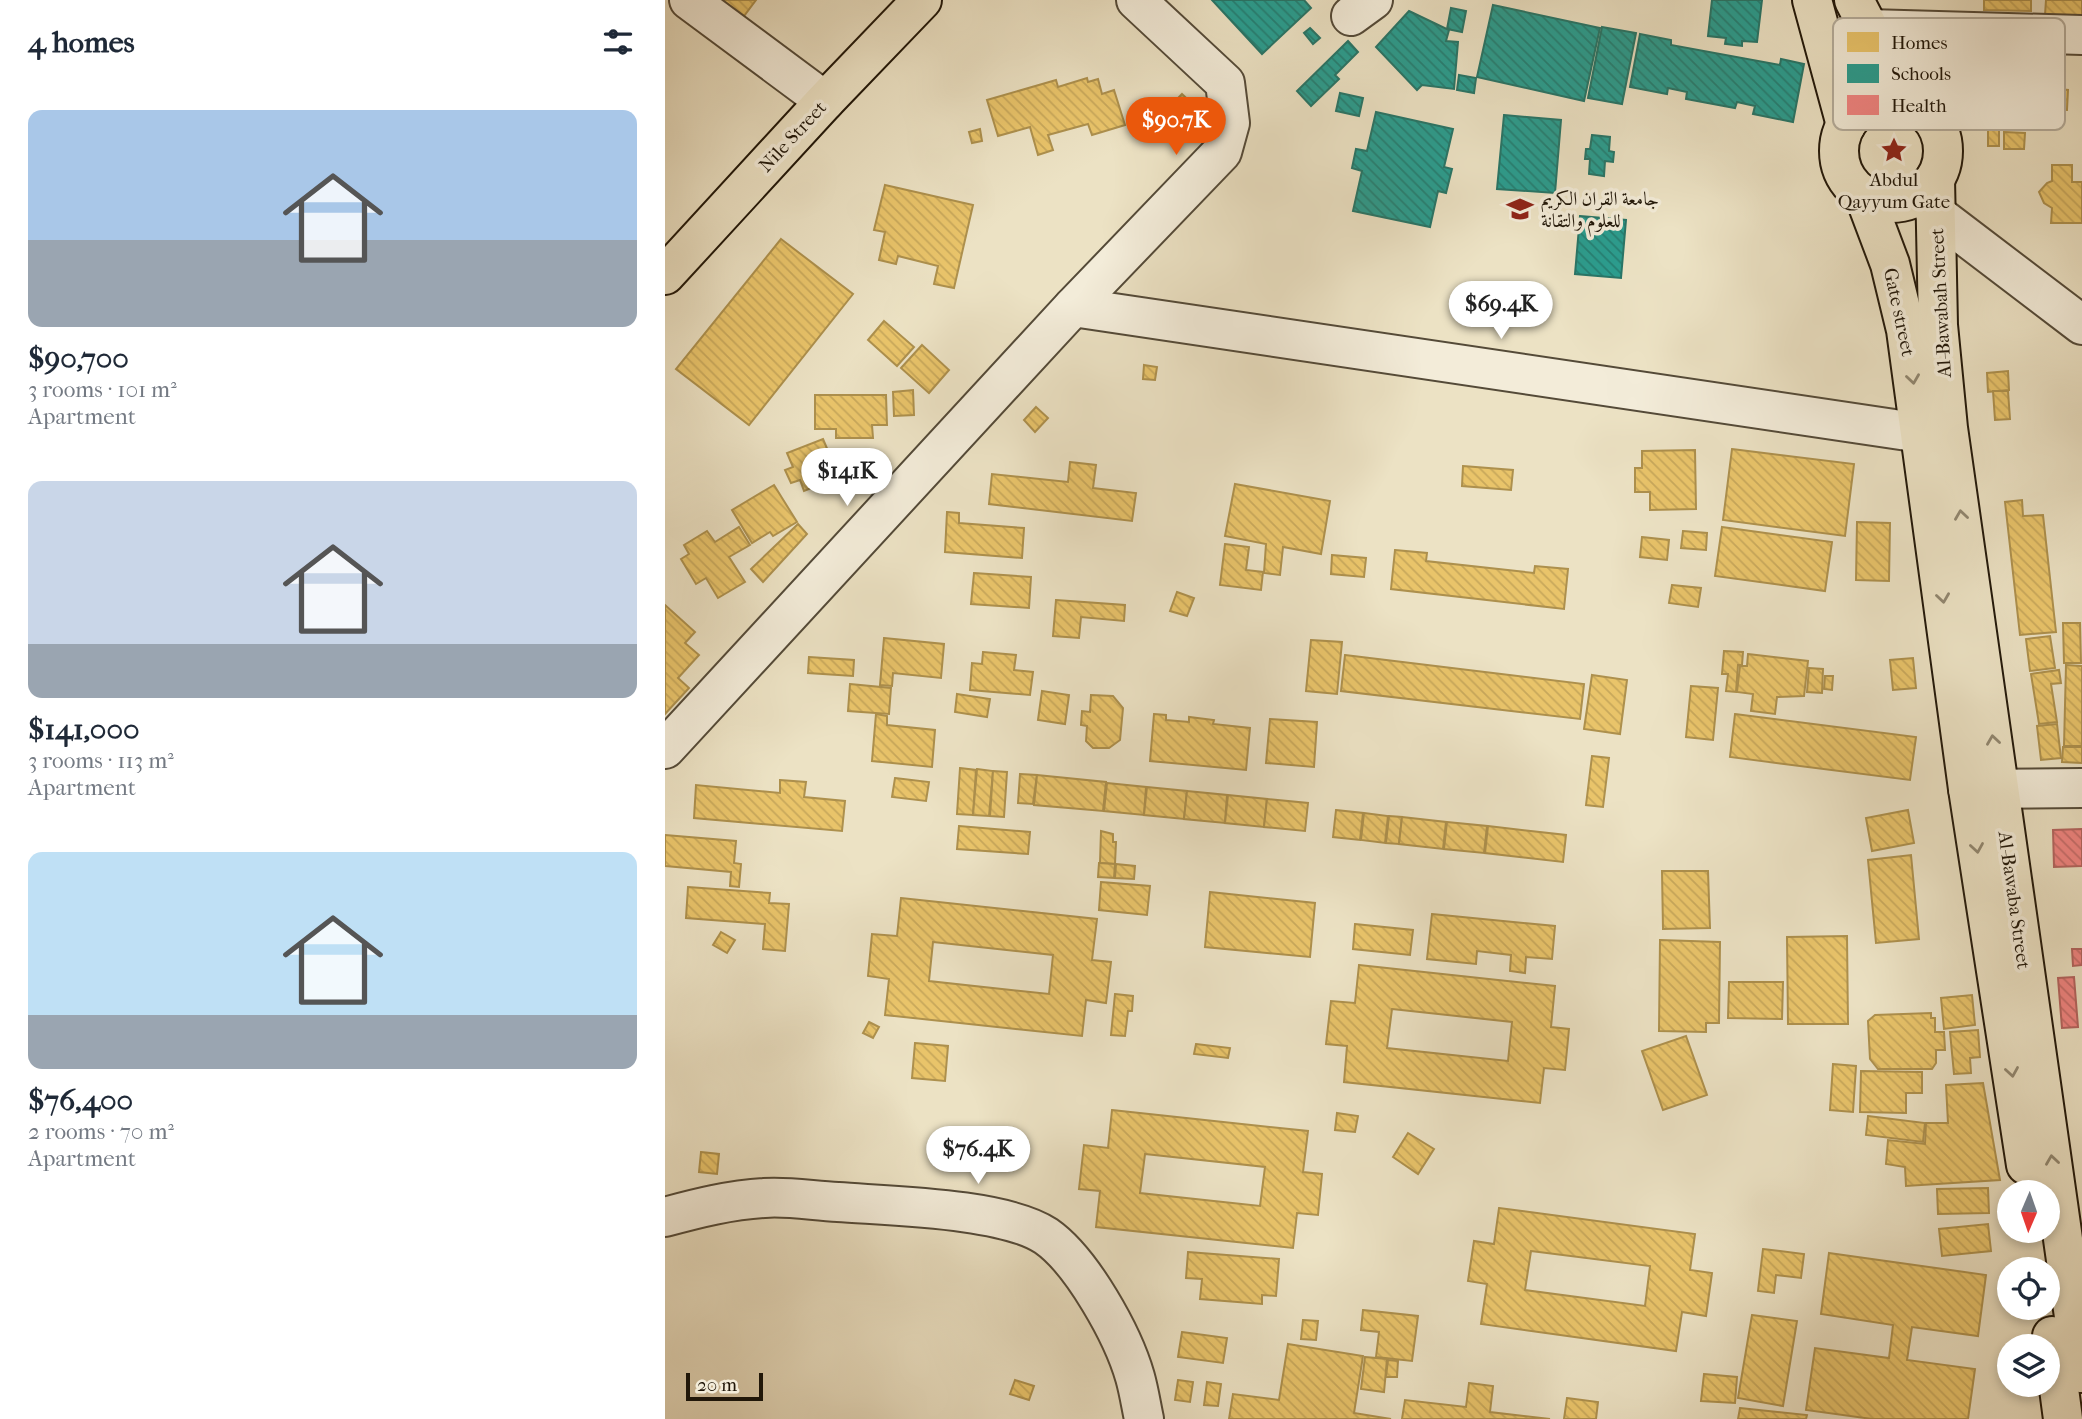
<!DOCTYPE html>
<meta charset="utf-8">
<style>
body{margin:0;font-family:"IM FELL French Canon",Amiri,serif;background:#f2f2f3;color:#1f2937;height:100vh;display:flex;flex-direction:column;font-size:26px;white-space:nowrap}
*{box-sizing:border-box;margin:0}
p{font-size:23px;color:#747a83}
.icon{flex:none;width:38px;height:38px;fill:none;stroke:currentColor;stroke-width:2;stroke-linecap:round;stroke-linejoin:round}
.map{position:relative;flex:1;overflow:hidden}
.details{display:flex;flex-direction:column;background:#fff;width:665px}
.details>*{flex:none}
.needle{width:46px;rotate:182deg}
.tools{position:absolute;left:1332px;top:1180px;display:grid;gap:14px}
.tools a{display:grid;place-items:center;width:63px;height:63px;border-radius:50%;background:#fff;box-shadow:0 4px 10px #0003;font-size:35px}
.scale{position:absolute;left:21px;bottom:18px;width:77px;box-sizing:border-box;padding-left:7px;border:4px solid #211709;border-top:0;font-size:19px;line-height:24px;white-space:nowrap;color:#211709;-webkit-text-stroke:5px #f3ecd9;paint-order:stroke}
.price{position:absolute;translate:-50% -60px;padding:0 16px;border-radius:24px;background:#fff;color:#222;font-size:23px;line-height:46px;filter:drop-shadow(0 2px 4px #0008)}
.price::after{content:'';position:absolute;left:50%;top:42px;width:21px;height:16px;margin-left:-10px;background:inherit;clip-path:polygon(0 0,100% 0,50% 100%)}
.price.selected{background:#ea580c;color:#fff}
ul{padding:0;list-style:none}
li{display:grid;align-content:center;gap:14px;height:371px;padding:0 28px}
li span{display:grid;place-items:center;height:217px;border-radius:14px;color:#555}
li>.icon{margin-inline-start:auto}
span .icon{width:126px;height:126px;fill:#fffc;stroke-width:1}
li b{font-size:30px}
h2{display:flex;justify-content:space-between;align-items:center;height:84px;padding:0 28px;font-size:30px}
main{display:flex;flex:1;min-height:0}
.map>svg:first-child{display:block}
.homes{fill:url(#homes-back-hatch);stroke:#ad904d;stroke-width:2;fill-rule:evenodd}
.schools{fill:url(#schools-back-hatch);stroke:#277567;stroke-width:2}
.health{fill:url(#health-back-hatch);stroke:#b3635e;stroke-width:2}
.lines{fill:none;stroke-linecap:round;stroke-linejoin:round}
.minor-casing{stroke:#544a38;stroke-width:42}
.major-casing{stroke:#211709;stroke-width:42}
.minor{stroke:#f3ecd9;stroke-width:38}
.major{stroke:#ece2c4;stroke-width:38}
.oneway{stroke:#918770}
.labels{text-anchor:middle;stroke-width:7;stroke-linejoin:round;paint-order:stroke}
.street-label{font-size:19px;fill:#211709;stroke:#f3ecd9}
.poi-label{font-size:19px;fill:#211709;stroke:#f3ecd9}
.key{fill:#f3ecd9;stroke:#b4ac9b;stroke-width:2}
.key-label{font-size:19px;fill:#211709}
</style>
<main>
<section class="details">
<h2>4 homes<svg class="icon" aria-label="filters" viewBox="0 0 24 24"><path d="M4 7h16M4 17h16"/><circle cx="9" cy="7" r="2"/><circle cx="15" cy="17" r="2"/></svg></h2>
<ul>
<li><span style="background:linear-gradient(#a9c7e8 60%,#9aa5b1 0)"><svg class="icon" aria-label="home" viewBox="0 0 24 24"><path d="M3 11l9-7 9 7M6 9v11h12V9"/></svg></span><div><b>$90,700</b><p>3 rooms · 101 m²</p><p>Apartment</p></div></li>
<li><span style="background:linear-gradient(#c9d6e8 75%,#9aa5b1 0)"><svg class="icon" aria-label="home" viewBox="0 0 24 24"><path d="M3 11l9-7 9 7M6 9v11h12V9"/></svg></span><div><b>$141,000</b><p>3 rooms · 113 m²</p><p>Apartment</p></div></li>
<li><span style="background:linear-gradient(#bfe0f5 75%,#9aa5b1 0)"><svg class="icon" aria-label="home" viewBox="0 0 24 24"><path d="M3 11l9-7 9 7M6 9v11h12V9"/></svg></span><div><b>$76,400</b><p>2 rooms · 70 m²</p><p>Apartment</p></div></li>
</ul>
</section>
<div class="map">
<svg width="1417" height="1419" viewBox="0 0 1417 1419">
<defs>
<pattern id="homes-back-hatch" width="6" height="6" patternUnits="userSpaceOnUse" patternTransform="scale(1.75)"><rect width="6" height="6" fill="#e9c46a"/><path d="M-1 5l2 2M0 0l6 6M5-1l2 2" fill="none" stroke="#c8a85b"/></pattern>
<pattern id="schools-back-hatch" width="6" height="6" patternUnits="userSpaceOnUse" patternTransform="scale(1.75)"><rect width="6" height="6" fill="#2a9d8f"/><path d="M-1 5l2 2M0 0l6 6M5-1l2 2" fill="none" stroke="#247f73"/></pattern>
<pattern id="health-back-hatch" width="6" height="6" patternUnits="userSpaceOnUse" patternTransform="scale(1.75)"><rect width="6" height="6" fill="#f28482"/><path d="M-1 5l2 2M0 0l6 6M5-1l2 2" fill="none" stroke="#c46b69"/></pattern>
</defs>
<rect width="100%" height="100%" fill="#ece2c4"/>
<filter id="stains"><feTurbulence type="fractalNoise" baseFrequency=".00286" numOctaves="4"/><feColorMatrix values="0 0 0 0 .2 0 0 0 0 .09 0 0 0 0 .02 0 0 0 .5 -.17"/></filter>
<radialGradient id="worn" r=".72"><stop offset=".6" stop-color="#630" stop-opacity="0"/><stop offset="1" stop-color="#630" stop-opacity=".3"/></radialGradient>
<g class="homes">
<polygon points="48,0 91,0 76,20"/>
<polygon points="1319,0 1366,0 1366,11 1319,10"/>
<polygon points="1381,0 1417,0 1417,16 1380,15"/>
<polygon points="1360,73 1394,74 1394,89 1403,90 1402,110 1358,108"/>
<polygon points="422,78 423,82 433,79 437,94 449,90 460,125 427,135 423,124 383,135 388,150 373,155 365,127 333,136 322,100 391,80 393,87"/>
<polygon points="517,94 539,115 512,144 489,123"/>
<rect x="1323" y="121" width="11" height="25"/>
<polygon points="315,129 317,141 307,143 304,132"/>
<polygon points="1339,132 1360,133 1359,149 1339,149"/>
<polygon points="1387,165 1407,165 1407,182 1417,182 1417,223 1386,223 1387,208 1379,203 1374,192 1382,183 1387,181"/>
<polygon points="220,185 308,205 289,288 269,284 273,266 233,256 231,264 214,260 220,232 209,230"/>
<polygon points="116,239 188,294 84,425 11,369"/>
<polygon points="219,321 249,347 232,366 203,340"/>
<polygon points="257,345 284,370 264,393 236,368"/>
<polygon points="479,365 492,367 490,380 478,379"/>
<polygon points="1343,371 1344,390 1323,392 1322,373"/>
<polygon points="248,390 249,415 229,416 228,392"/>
<polygon points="1328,391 1343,391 1345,419 1330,420"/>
<polygon points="150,395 221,395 222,425 207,425 208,438 171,438 171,429 150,429"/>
<polygon points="371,407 383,418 370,432 359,420"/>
<polygon points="158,439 174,477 139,491 135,480 126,483 120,470 128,467 122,453"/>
<polygon points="1067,449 1189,464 1180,536 1058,520"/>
<polygon points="1030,450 1031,509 985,510 985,492 970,492 970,468 977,468 977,451"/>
<polygon points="405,462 431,465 428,488 471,493 467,521 324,504 327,474 403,482"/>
<polygon points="798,466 848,470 846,490 797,486"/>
<polygon points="570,484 665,501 656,554 618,547 615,575 599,573 601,544 560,536"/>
<polygon points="109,485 132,522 108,536 105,532 87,543 67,510"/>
<polygon points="1357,500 1358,516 1378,515 1391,632 1355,635 1340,502"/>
<polygon points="282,512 294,513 294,523 359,528 357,558 280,552"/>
<polygon points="1192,522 1225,523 1224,581 1191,580"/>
<polygon points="133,524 142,534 98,582 86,569"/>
<polygon points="74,527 85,545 64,557 80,582 53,598 41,578 31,584 16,559 24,554 19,545 42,531 50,542"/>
<polygon points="1057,527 1167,542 1160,591 1050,576"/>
<polygon points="1018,531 1042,533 1041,550 1016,548"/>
<polygon points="977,537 1004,540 1002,560 975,557"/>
<polygon points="560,544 584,547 581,570 598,572 596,590 555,585"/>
<polygon points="730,550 762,553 761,561 869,573 870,566 903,569 899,609 726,589"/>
<polygon points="667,555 701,558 699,577 666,574"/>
<polygon points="309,573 366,577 364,608 306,604"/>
<polygon points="1007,585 1036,588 1033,607 1004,603"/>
<polygon points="512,592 529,598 522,616 505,611"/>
<polygon points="391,600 460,605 459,621 416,617 414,638 388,636"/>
<polygon points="0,605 30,632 20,643 34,655 13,678 24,688 0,714"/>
<polygon points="1398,623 1415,623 1416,663 1399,663"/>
<polygon points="1385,636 1390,668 1365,671 1361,639"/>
<polygon points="219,638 279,644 276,678 228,673 227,686 215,685"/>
<polygon points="646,640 677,642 672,694 641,691"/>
<polygon points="1059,651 1078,652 1077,665 1073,665 1071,692 1061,691 1063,674 1057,674"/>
<polygon points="318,652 351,655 349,670 368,672 365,695 305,690 307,663 317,664"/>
<polygon points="1083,654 1143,661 1139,696 1112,697 1110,714 1086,711 1088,694 1072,692 1075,666 1082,666"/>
<polygon points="680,655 919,684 915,719 676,691"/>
<polygon points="144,657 189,660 188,676 143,673"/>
<polygon points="1248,658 1251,688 1228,690 1225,660"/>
<polygon points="1401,665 1417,666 1417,746 1399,746"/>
<polygon points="1144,668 1158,669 1157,693 1142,692"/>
<polygon points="1394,670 1396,683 1386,684 1392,722 1374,724 1366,674"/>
<polygon points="927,675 962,680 955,734 919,729"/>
<polygon points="1160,676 1168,676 1167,690 1159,689"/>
<polygon points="185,684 226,688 224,714 183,711"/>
<polygon points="1026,686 1053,688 1048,740 1021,737"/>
<polygon points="377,691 404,695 400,724 373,720"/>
<polygon points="292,694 325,699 322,717 290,712"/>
<polygon points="426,695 448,696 458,708 455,740 444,748 428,748 421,741 422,726 416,725 417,711 425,712"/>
<polygon points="211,714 222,716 222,725 270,730 267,767 207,761"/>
<polygon points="489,714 501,715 501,720 524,722 524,717 549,720 548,724 585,728 581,770 485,761"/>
<polygon points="1070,714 1251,737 1245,780 1065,757"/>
<polygon points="605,719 652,722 649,767 601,763"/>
<polygon points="1392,724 1396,758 1376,760 1372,726"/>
<polygon points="1398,747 1417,747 1417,763 1397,762"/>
<polygon points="927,756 944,758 938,807 921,805"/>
<polygon points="295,768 311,770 308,815 292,814"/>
<polygon points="312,769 328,771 324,816 308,815"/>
<polygon points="328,771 342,772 339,817 325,816"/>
<polygon points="355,774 372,775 368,804 353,803"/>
<polygon points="372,775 441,782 438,811 369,805"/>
<polygon points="230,778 264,782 261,801 227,797"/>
<polygon points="115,780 141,782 139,797 180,801 177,831 29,818 31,785 115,793"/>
<polygon points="442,783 481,787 479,815 439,811"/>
<polygon points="482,787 522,791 519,819 479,815"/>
<polygon points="522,791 562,795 560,823 519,819"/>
<polygon points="563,795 602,799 599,827 560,823"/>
<polygon points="602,799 643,803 640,831 599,827"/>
<polygon points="671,810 698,813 695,840 668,837"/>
<polygon points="1243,810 1249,843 1207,851 1201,818"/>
<polygon points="699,813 723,816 720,843 696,840"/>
<polygon points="724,816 737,817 734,844 721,843"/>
<polygon points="737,817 781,822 778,849 734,844"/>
<polygon points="782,822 822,826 819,853 779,849"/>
<polygon points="294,826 365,832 363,854 292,849"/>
<polygon points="823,826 901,835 898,862 820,853"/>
<polygon points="436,831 448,834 448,842 451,842 450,864 435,863"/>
<polygon points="0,835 71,841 69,863 76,864 74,887 65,886 66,872 0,866"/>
<polygon points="1246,855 1254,939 1211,943 1203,860"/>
<polygon points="434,863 450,864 449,878 433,877"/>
<polygon points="451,864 470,866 469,879 450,878"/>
<polygon points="997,871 1043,871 1045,928 998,929"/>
<polygon points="436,882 485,886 482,915 434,910"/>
<polygon points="23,887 105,893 104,903 124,904 120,951 98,949 100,924 21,918"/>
<polygon points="545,892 650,903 645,957 540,947"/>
<path d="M236,898L432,919L427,960L446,962L441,1003L421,1000L417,1036L220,1015L224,979L203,976L207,934L232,936ZM268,942L388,955L384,994L264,981Z"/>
<polygon points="767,914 890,926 887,959 861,957 860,973 845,971 846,955 812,951 811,964 762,959"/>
<polygon points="690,924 748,930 745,955 688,949"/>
<polygon points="56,932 70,940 62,953 48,945"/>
<polygon points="1182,936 1183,1024 1123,1024 1122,937"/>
<polygon points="995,940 1055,942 1054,1023 1041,1023 1041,1032 994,1031"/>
<path d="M694,965L890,986L886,1027L904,1029L900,1070L879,1068L875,1103L679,1082L682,1046L661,1044L666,1001L690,1003ZM727,1009L847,1022L843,1061L722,1048Z"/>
<polygon points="1064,982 1118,982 1117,1019 1063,1018"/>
<polygon points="450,994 468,996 467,1011 463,1011 460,1036 446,1035"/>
<polygon points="1307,995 1310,1025 1279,1029 1276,998"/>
<polygon points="1266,1013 1266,1018 1270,1018 1270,1032 1279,1032 1280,1050 1271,1050 1271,1063 1267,1069 1213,1069 1205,1059 1203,1021 1210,1015"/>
<polygon points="204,1022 214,1027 208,1038 198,1033"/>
<polygon points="1313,1030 1315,1057 1305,1058 1306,1073 1289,1074 1285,1032"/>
<polygon points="1021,1036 1042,1095 998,1110 977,1051"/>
<polygon points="250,1043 283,1046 280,1081 247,1078"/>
<polygon points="531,1044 565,1048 563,1058 529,1054"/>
<polygon points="1168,1064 1191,1066 1188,1112 1165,1110"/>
<polygon points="1196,1071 1257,1072 1257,1093 1241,1093 1241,1113 1195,1112"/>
<polygon points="1318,1083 1335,1180 1241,1186 1240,1167 1221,1164 1223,1140 1260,1144 1261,1123 1283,1123 1281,1085"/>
<path d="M447,1110L643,1131L638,1172L657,1174L653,1215L632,1213L628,1248L431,1227L435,1191L414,1189L419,1145L443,1148ZM480,1154L600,1167L595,1206L475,1193Z"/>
<polygon points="672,1113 693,1116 690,1132 670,1130"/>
<polygon points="1203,1116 1260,1123 1258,1142 1201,1135"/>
<polygon points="315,1129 329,1145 316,1156 303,1140"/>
<polygon points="743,1133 769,1149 753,1174 728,1157"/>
<polygon points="36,1152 54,1154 52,1174 34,1172"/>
<polygon points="1323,1188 1324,1213 1273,1214 1272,1189"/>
<path d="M834,1208L1030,1234L1025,1270L1047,1273L1041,1316L1017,1312L1011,1351L816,1324L822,1284L803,1281L809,1241L829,1244ZM866,1251L985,1266L980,1306L860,1290Z"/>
<polygon points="1323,1224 1326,1251 1277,1256 1274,1229"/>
<polygon points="1098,1249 1139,1254 1136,1278 1111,1275 1109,1293 1093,1291"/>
<polygon points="523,1252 614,1259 611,1296 597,1295 597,1304 535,1299 537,1279 521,1278"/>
<polygon points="1164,1253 1321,1275 1313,1336 1247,1327 1242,1360 1310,1369 1303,1419 1207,1419 1141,1410 1150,1348 1224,1358 1228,1325 1156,1314"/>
<polygon points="698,1310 753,1316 747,1361 711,1357 714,1332 696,1330"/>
<polygon points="1087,1315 1132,1321 1118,1406 1073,1398"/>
<polygon points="638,1320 653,1321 651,1340 636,1339"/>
<polygon points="517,1332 562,1338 558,1363 513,1357"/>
<polygon points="623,1344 698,1356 689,1413 726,1419 564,1419 568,1394 614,1400"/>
<polygon points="700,1357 722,1359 719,1392 696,1389"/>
<polygon points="723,1360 733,1361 732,1377 721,1377"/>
<polygon points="1039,1374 1072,1377 1070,1403 1036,1401"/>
<polygon points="350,1380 369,1386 364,1400 345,1394"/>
<polygon points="513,1380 528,1382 525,1402 510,1400"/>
<polygon points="542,1382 556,1384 553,1406 539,1405"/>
<polygon points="804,1383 828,1386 825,1412 885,1419 737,1419 740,1400 801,1407"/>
<polygon points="902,1398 933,1402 931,1419 899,1419"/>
<polygon points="1075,1408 1142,1415 1141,1419 1073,1419"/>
</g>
<g class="schools">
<polygon points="547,0 639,0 646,8 597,54"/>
<polygon points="1047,0 1097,0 1092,42 1077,41 1077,46 1060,44 1061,38 1043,36"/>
<polygon points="828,5 935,28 919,101 812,77"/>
<polygon points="786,8 801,11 797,32 782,29"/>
<polygon points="744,11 784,30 781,41 793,42 789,89 757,85 752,90 711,47"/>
<polygon points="937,27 971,33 957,104 923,98"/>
<polygon points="645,28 655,38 648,44 639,33"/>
<polygon points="975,34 1006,40 1006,45 1115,65 1116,59 1139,64 1128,122 1088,114 1090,106 1072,102 1070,108 1021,99 1022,92 1003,88 1002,94 965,87"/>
<polygon points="683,41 693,52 670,75 674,79 646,106 632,91"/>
<polygon points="794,75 811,78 809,93 792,90"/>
<polygon points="675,93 698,98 694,116 671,111"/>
<polygon points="711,112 788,129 779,167 787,169 781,193 773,191 765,227 688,211 697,171 687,168 691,149 702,151"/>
<polygon points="839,115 896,120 890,193 832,189"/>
<polygon points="927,135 945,137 944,151 949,152 948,162 940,161 939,176 924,174 925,159 920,159 921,149 925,149"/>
<polygon points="915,216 961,220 956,278 910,274"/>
</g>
<g class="health">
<polygon points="1417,829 1417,866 1389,867 1388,830"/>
<polygon points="1407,949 1417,949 1417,965 1408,966"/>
<polygon points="1409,977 1413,1027 1397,1028 1393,978"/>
</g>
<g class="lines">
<g class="minor-casing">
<g id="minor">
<polyline points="24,0 160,101"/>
<polyline points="686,16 708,0"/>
<polyline points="1204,29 1417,35"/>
<polyline points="1270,213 1417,325"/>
<polyline points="408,307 1256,433"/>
<polyline points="0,749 408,307 557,152 565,123 560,83 471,0"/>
<polyline points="1303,789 1417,788"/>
<path d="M0,1217C33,1208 65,1200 99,1198C123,1196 149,1201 173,1202C225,1206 339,1208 381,1236C417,1261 458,1335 470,1377C474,1391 476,1405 479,1419"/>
</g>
</g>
<g class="major-casing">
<g id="major">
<polyline points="1147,0 1181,125"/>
<polyline points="1189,0 1204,29 1250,104"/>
<circle cx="1226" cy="151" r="52"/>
<polyline points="1270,179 1273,325 1283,428 1417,1373"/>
<polyline points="1199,195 1225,264 1241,330 1303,789 1361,1165"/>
<polyline points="0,275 160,101 257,0"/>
<polyline points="1387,1336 1398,1419"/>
</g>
</g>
<use href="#minor" class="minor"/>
<use href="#major" class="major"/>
</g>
<defs><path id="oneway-chevron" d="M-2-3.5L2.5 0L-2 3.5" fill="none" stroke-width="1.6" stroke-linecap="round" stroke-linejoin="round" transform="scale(1.75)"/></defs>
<g class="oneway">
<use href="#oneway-chevron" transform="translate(1248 379) rotate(82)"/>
<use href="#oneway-chevron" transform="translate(1296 515) rotate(-98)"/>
<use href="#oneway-chevron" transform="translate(1278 598) rotate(82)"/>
<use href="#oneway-chevron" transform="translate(1328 740) rotate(-98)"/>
<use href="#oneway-chevron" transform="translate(1312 848) rotate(81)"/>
<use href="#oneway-chevron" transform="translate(1347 1072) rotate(81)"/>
<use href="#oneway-chevron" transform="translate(1387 1160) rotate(-98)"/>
</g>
<defs>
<g id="sight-bare" transform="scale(2.1)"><path d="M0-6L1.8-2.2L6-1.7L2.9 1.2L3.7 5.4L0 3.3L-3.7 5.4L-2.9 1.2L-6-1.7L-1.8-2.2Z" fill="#8f2418" stroke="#f3ecd9" stroke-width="2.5" paint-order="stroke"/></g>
<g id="university-bare" transform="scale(2.1)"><path d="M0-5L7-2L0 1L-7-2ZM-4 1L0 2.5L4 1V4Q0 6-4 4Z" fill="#8f2418" stroke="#f3ecd9" stroke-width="2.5" paint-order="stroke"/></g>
</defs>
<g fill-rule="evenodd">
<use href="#sight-bare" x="1229" y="150"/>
<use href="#university-bare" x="855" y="209"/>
</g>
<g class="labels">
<g class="street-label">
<text transform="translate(127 136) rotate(-47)" y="7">Nile Street</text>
<text transform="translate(1275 303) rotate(-93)" y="7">Al-Bawabah Street</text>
<text transform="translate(1235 312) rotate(78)" y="7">Gate street</text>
<text transform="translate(1350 900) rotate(82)" y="7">Al-Bawaba Street</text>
</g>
<g class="poi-label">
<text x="1229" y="186">Abdul<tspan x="1229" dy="22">Qayyum Gate</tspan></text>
<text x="876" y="205" text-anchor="start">جامعة القران الكريم<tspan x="876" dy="22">للعلوم والتقانة</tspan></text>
</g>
</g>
<rect x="1168" y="18" width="232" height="112" rx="10" class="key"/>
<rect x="1182" y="32" width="32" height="20" fill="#e9c46a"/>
<rect x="1182" y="64" width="32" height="19" fill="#2a9d8f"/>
<rect x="1182" y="95" width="32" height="20" fill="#f28482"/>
<g class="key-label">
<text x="1226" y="49">Homes</text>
<text x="1226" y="80">Schools</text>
<text x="1226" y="112">Health</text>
</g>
<rect width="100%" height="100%" filter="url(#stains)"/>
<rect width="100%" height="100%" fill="url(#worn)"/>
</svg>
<div class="tools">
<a><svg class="needle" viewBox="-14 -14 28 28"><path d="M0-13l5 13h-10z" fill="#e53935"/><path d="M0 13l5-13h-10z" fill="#747a83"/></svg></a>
<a><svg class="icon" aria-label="locate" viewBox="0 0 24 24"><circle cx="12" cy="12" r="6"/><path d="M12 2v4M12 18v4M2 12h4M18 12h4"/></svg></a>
<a><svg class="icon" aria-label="layers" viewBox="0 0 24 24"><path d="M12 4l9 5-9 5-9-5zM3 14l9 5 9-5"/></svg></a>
</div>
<div class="scale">20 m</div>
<b class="price selected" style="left:511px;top:157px">$90.7K</b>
<b class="price" style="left:836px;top:341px">$69.4K</b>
<b class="price" style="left:182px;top:508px">$141K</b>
<b class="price" style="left:313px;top:1186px">$76.4K</b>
</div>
</main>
